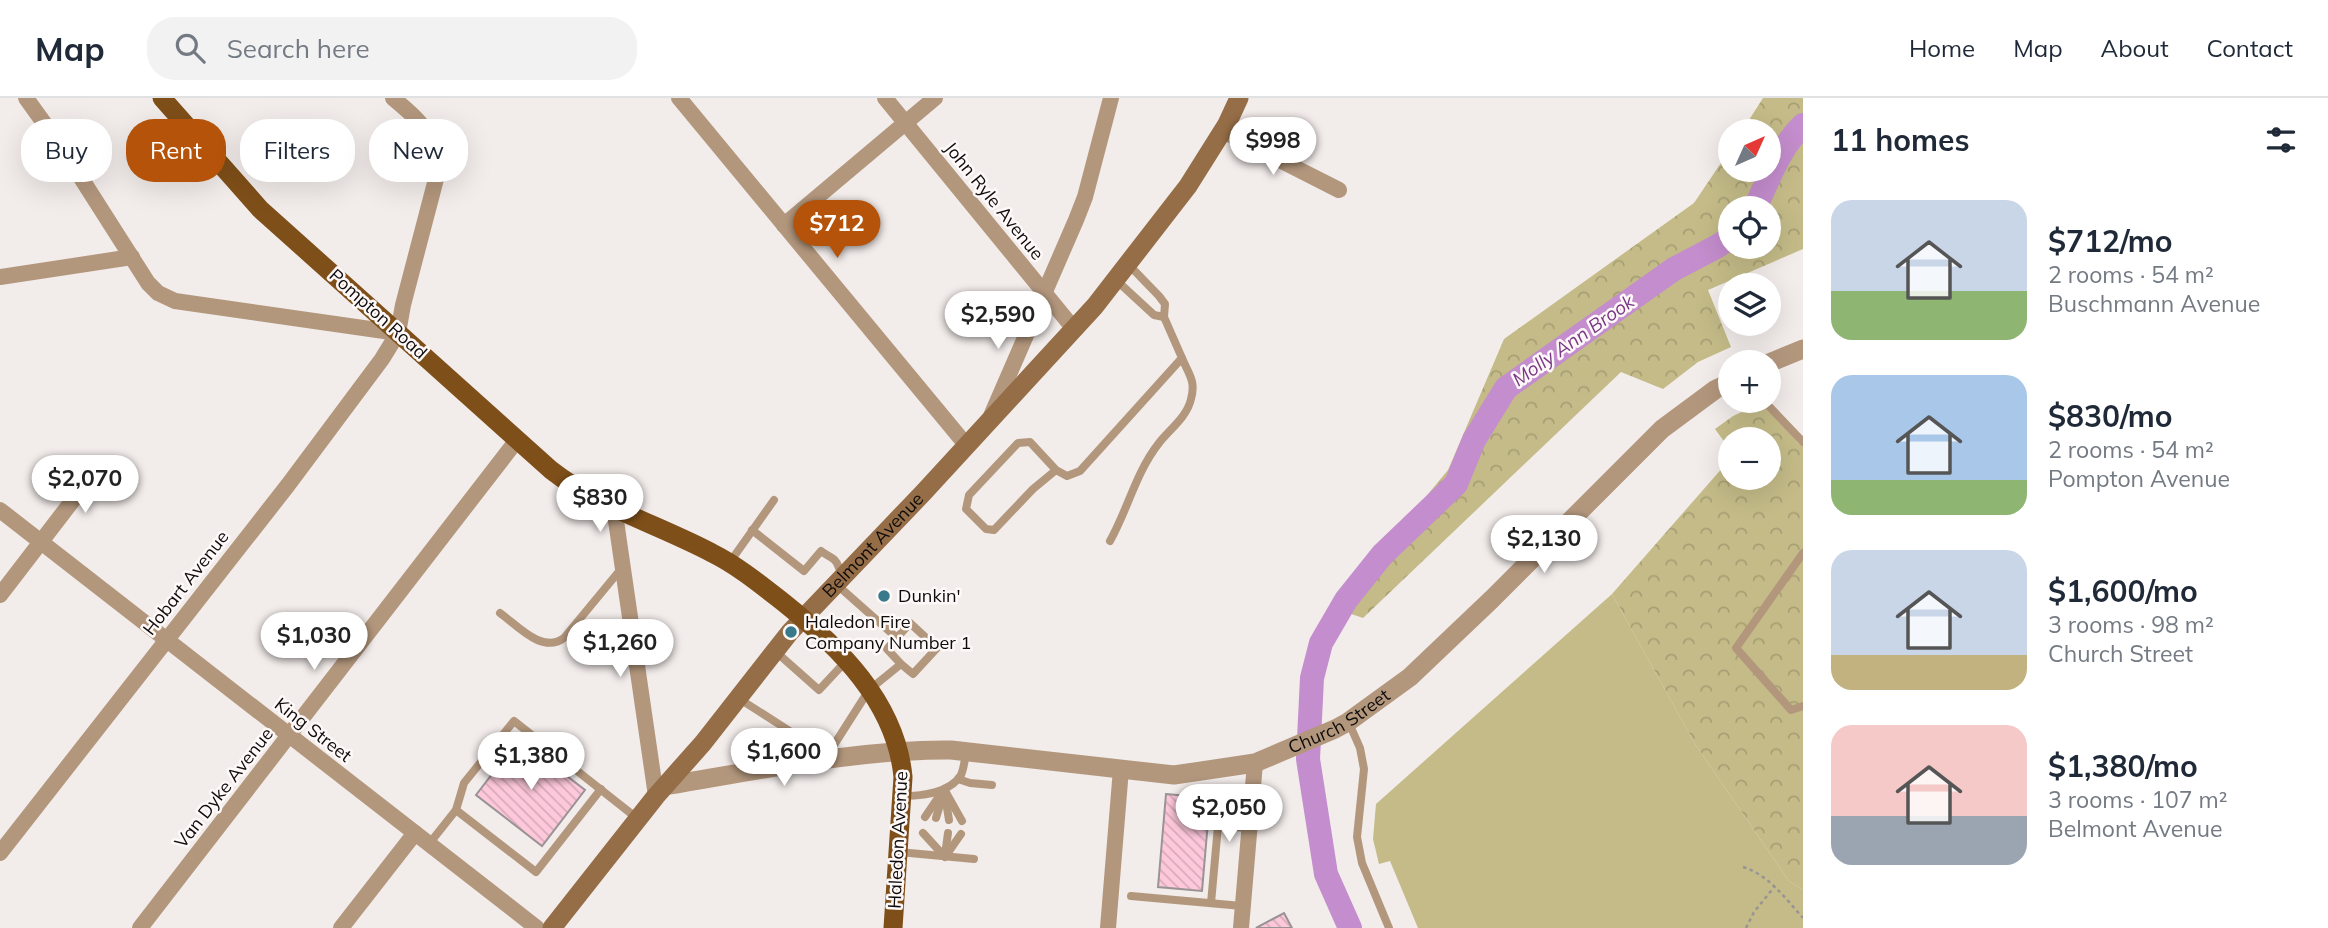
<!DOCTYPE html>
<meta charset="utf-8">
<style>
body{margin:0;font-family:Mulish,sans-serif;background:#f2f2f3;color:#1f2937;height:100vh;display:flex;flex-direction:column;font-size:26px;white-space:nowrap}
*{box-sizing:border-box;margin:0}
p{font-size:23px;color:#747a83}
.icon{flex:none;width:38px;height:38px;fill:none;stroke:currentColor;stroke-width:2;stroke-linecap:round;stroke-linejoin:round}
.map{position:relative;flex:1;overflow:hidden}
.drawer{display:flex;flex-direction:column;background:#fff;width:525px}
.drawer>*{flex:none}
.banner{position:absolute;left:21px;top:21px;width:665px;height:63px;display:flex;gap:14px}
.needle{width:46px;rotate:45deg}
.buttons{position:absolute;left:1718px;top:21px;display:grid;gap:14px}
.buttons a{display:grid;place-items:center;width:63px;height:63px;border-radius:50%;background:#fff;box-shadow:0 7px 28px #0002;font-size:35px}
.price{position:absolute;translate:-50% -60px;padding:0 16px;border-radius:24px;background:#fff;color:#222;font-size:23px;line-height:46px;filter:drop-shadow(0 2px 4px #0008)}
.price::after{content:'';position:absolute;left:50%;top:42px;width:21px;height:16px;margin-left:-10px;background:inherit;clip-path:polygon(0 0,100% 0,50% 100%)}
.price.active{background:#b45309;color:#fff}
ul{padding:0;list-style:none}
li{display:flex;align-items:center;gap:21px;height:175px;padding:0 28px}
li span{display:grid;place-items:center;flex:none;width:196px;height:140px;border-radius:21px;color:#555}
li>.icon{margin-inline-start:auto}
span .icon{width:84px;height:84px;fill:#fffc;stroke-width:1}
li b{font-size:30px}
h2{display:flex;justify-content:space-between;align-items:center;height:84px;padding:0 28px;font-size:30px}
.pill{padding:0 24px;border-radius:28px;background:#fff;box-shadow:0 7px 28px #0002;font-size:24px;line-height:63px}
.pill.active{background:#b45309;color:#fff}
header{display:flex;align-items:center;gap:42px;box-sizing:border-box;height:98px;padding:0 35px;background:#fff;border-bottom:2px solid #e0e1e3}
header strong{font-size:33px}
nav{display:flex;gap:38px;margin-inline-start:auto;font-size:24px}
.search{width:490px;height:63px;background:#f2f2f3;display:flex;align-items:center;gap:18px;box-sizing:border-box;padding:0 24px;border-radius:28px;color:#747a83;font-size:26px}
main{display:flex;flex:1;min-height:0}
.map>svg:first-child{display:block}
.forest{fill:url(#forest-crowns);fill-rule:evenodd}
.park{fill:#c4bb88}
.lines{fill:none;stroke-linecap:round;stroke-linejoin:round}
.river{stroke:#c48dcd;stroke-width:24}
.building{fill:url(#building-back-hatch);stroke:#999395;stroke-width:2}
.path{stroke:#999493;stroke-width:2.5;stroke-dasharray:3.5 3.5;stroke-linecap:butt}
.service{stroke:#b3977d;stroke-width:8}
.minor{stroke:#b3977d;stroke-width:16}
.tertiary{stroke:#b3977d;stroke-width:19}
.secondary{stroke:#956d46;stroke-width:19}
.primary{stroke:#7f4f19;stroke-width:19}
.poi-dot{fill:#387a8c;stroke:#fef9f8;stroke-width:2.5}
.labels{text-anchor:middle;stroke-width:5;stroke-linejoin:round;paint-order:stroke}
.street-label{font-size:18px;fill:#0e0b0b;stroke:#fef9f8}
.poi-label{font-size:18px;fill:#0e0b0b;stroke:#fef9f8;text-anchor:start}
.water-label{font-size:19px;font-style:italic;fill:#793784;stroke:#fef9f8}
</style>
<header>
<strong>Map</strong>
<div class="search"><svg class="icon" aria-label="search" viewBox="0 0 24 24"><circle cx="10" cy="10" r="6"/><path d="M15 15l6 6"/></svg>Search here</div>
<nav><a>Home</a><a>Map</a><a>About</a><a>Contact</a></nav>
</header>
<main>
<div class="map">
<svg width="1803" height="830" viewBox="0 0 1803 830">
<defs>
<pattern id="forest-crowns" width="20" height="18" patternUnits="userSpaceOnUse" patternTransform="scale(1.75)"><rect width="20" height="18" fill="#c4bb88"/><path d="M2 6a3 3 0 1 1 6 0M12 15a3 3 0 1 1 6 0" fill="none" stroke="#a79f74"/></pattern>
<pattern id="building-back-hatch" width="6" height="6" patternUnits="userSpaceOnUse" patternTransform="scale(1.75)"><rect width="6" height="6" fill="#fec8db"/><path d="M-1 5l2 2M0 0l6 6M5-1l2 2" fill="none" stroke="#d8aabb"/></pattern>
</defs>
<rect width="100%" height="100%" fill="#f2ecea"/>
<g class="forest">
<path d="M1763,0H1803V151L1708,192L1731,249L1698,264L1663,291L1621,274L1363,520L1334,510L1448,372L1504,241L1694,105L1731,50V72H1769V33H1742ZM1731,110H1769V149H1731Z"/>
<polygon points="1764,304 1799,346 1803,344 1803,792 1789,783 1695,646 1612,496 1731,360 1731,380 1769,380 1769,341 1731,341 1731,353 1715,331 1733,318"/>
</g>
<polygon class="park" points="1612,496 1695,646 1789,783 1803,792 1803,830 1418,830 1390,763 1379,766 1373,741 1376,706"/>
<g class="lines">
<g class="river">
<path d="M1755,110C1769,81 1779,50 1803,27"/>
<polyline points="1350,830 1326,776 1308,661 1312,580 1321,545 1346,502 1382,457 1456,386 1474,342 1506,290 1674,171 1718,148 1731,139"/>
</g>
</g>
<g class="building">
<polygon points="519,641 585,692 542,748 476,697"/>
<polygon points="1166,696 1210,700 1202,793 1158,789"/>
<polygon points="1284,815 1292,830 1256,830"/>
</g>
<g class="lines">
<g class="path">
<path d="M1743,769C1769,777 1785,800 1803,820"/>
<polyline points="1746,830 1754,814 1775,788"/>
</g>
<g class="service">
<polyline points="1116,182 1154,217 1164,219 1165,206 1159,198 1128,166"/>
<polyline points="1764,303 1803,344"/>
<polyline points="1056,372 1030,344 1018,345 969,397 966,411 986,431 994,432 1033,391 1056,372 1067,378 1080,373 1182,260 1164,219"/>
<path d="M752,432L804,473L821,453C828,459 836,459 839,470"/>
<path d="M1110,443C1128,411 1136,374 1159,345C1170,331 1187,319 1191,301C1196,283 1189,277 1182,260"/>
<polyline points="1803,455 1736,550 1791,612 1803,608"/>
<polyline points="730,464 774,402"/>
<polyline points="836,486 897,540"/>
<path d="M500,515C518,528 542,556 564,540L621,471"/>
<polyline points="775,553 819,592 847,562"/>
<polyline points="738,600 799,639 799,665"/>
<polyline points="1349,625 1360,650 1364,671 1357,739 1362,765 1389,830"/>
<polyline points="832,659 832,650 869,592 901,566 913,576 937,550 910,525 887,551 901,566"/>
<polyline points="958,681 970,685 992,687"/>
<polyline points="945,697 949,722"/>
<path d="M903,698C921,698 950,695 961,677C964,670 965,661 966,654"/>
<polyline points="456,712 536,774 601,691"/>
<polyline points="925,719 944,691 962,723"/>
<polyline points="936,720 942,700"/>
<polyline points="923,735 945,759 961,736"/>
<polyline points="429,746 456,712 464,685 514,623 638,721"/>
<polyline points="899,754 974,761"/>
<polyline points="945,757 948,735"/>
<polyline points="1131,798 1242,808"/>
<polyline points="1211,805 1218,728 1249,730"/>
</g>
<g class="minor">
<polyline points="26,0 62,50 148,185 158,195 175,203 398,235"/>
<polyline points="679,0 967,348"/>
<polyline points="885,0 1074,231"/>
<polyline points="1223,33 1339,92"/>
<polyline points="784,127 935,0"/>
<polyline points="0,179 132,159"/>
<polyline points="991,318 1076,122 1085,99 1111,0"/>
<polyline points="614,409 656,698"/>
<polyline points="0,412 537,830"/>
<polyline points="0,497 100,367"/>
<path d="M0,755L288,387L382,261L398,235L403,207L436,81C438,39 424,26 393,0"/>
<polyline points="140,830 517,342"/>
<polyline points="341,830 415,735"/>
<polyline points="1108,830 1121,671"/>
<polyline points="1241,830 1255,665"/>
</g>
<g class="tertiary">
<polyline points="1769,265 1803,251"/>
<path id="s1" d="M664,688C756,673 859,651 951,652L1174,677L1255,665L1335,631L1348,624L1410,579L1492,501L1662,331L1716,291L1731,284"/>
</g>
<path class="secondary" id="s2" d="M552,830L656,698L703,645L790,534L923,395L1095,208L1188,88L1227,26L1239,0"/>
<path class="primary" d="M162,0L260,111L551,372C598,409 659,427 712,455C738,468 760,486 783,504C838,548 896,604 903,679L893,830"/>
</g>
<g class="poi-dot">
<circle cx="884" cy="498" r="7"/>
<circle cx="791" cy="534" r="7"/>
</g>
<g class="labels">
<g class="street-label">
<text transform="translate(994 103) rotate(51)" y="6">John Ryle Avenue</text>
<text transform="translate(378 216) rotate(42)" y="6">Pompton Road</text>
<text dy="6" stroke="none"><textPath href="#s2" startOffset="500">Belmont Avenue</textPath></text>
<text transform="translate(186 485) rotate(-52)" y="6">Hobart Avenue</text>
<text dy="6" stroke="none"><textPath href="#s1" startOffset="690">Church Street</textPath></text>
<text transform="translate(313 632) rotate(38)" y="6">King Street</text>
<text transform="translate(224 690) rotate(-52)" y="6">Van Dyke Avenue</text>
<text transform="translate(898 742) rotate(-87)" y="6">Haledon Avenue</text>
</g>
<g class="poi-label">
<text x="898" y="504">Dunkin'</text>
<text x="805" y="530">Haledon Fire<tspan x="805" dy="21">Company Number 1</tspan></text>
</g>
<g class="water-label">
<text transform="translate(1573 242) rotate(-35)" y="7">Molly Ann Brook</text>
</g>
</g>
</svg>
<div class="buttons">
<a><svg class="needle" viewBox="-14 -14 28 28"><path d="M0-13l5 13h-10z" fill="#e53935"/><path d="M0 13l5-13h-10z" fill="#747a83"/></svg></a>
<a><svg class="icon" aria-label="locate" viewBox="0 0 24 24"><circle cx="12" cy="12" r="6"/><path d="M12 2v4M12 18v4M2 12h4M18 12h4"/></svg></a>
<a><svg class="icon" aria-label="layers" viewBox="0 0 24 24"><path d="M12 4l9 5-9 5-9-5zM3 14l9 5 9-5"/></svg></a>
<a>+</a>
<a>−</a>
</div>
<b class="price" style="left:1273px;top:79px">$998</b>
<b class="price active" style="left:837px;top:162px">$712</b>
<b class="price" style="left:998px;top:253px">$2,590</b>
<b class="price" style="left:85px;top:417px">$2,070</b>
<b class="price" style="left:600px;top:436px">$830</b>
<b class="price" style="left:1544px;top:477px">$2,130</b>
<b class="price" style="left:314px;top:574px">$1,030</b>
<b class="price" style="left:620px;top:581px">$1,260</b>
<b class="price" style="left:784px;top:690px">$1,600</b>
<b class="price" style="left:531px;top:694px">$1,380</b>
<b class="price" style="left:1229px;top:746px">$2,050</b>
<div class="banner">
<a class="pill">Buy</a>
<a class="pill active">Rent</a>
<a class="pill">Filters</a>
<a class="pill">New</a>
</div>
</div>
<section class="drawer">
<h2>11 homes<svg class="icon" aria-label="filters" viewBox="0 0 24 24"><path d="M4 7h16M4 17h16"/><circle cx="9" cy="7" r="2"/><circle cx="15" cy="17" r="2"/></svg></h2>
<ul>
<li><span style="background:linear-gradient(#c9d6e8 65%,#8fb573 0)"><svg class="icon" aria-label="home" viewBox="0 0 24 24"><path d="M3 11l9-7 9 7M6 9v11h12V9"/></svg></span><div><b>$712/mo</b><p>2 rooms · 54 m²</p><p>Buschmann Avenue</p></div></li>
<li><span style="background:linear-gradient(#a9c7e8 75%,#8fb573 0)"><svg class="icon" aria-label="home" viewBox="0 0 24 24"><path d="M3 11l9-7 9 7M6 9v11h12V9"/></svg></span><div><b>$830/mo</b><p>2 rooms · 54 m²</p><p>Pompton Avenue</p></div></li>
<li><span style="background:linear-gradient(#c9d6e8 75%,#c2b280 0)"><svg class="icon" aria-label="home" viewBox="0 0 24 24"><path d="M3 11l9-7 9 7M6 9v11h12V9"/></svg></span><div><b>$1,600/mo</b><p>3 rooms · 98 m²</p><p>Church Street</p></div></li>
<li><span style="background:linear-gradient(#f6c9c9 65%,#9aa5b1 0)"><svg class="icon" aria-label="home" viewBox="0 0 24 24"><path d="M3 11l9-7 9 7M6 9v11h12V9"/></svg></span><div><b>$1,380/mo</b><p>3 rooms · 107 m²</p><p>Belmont Avenue</p></div></li>
</ul>
</section>
</main>
